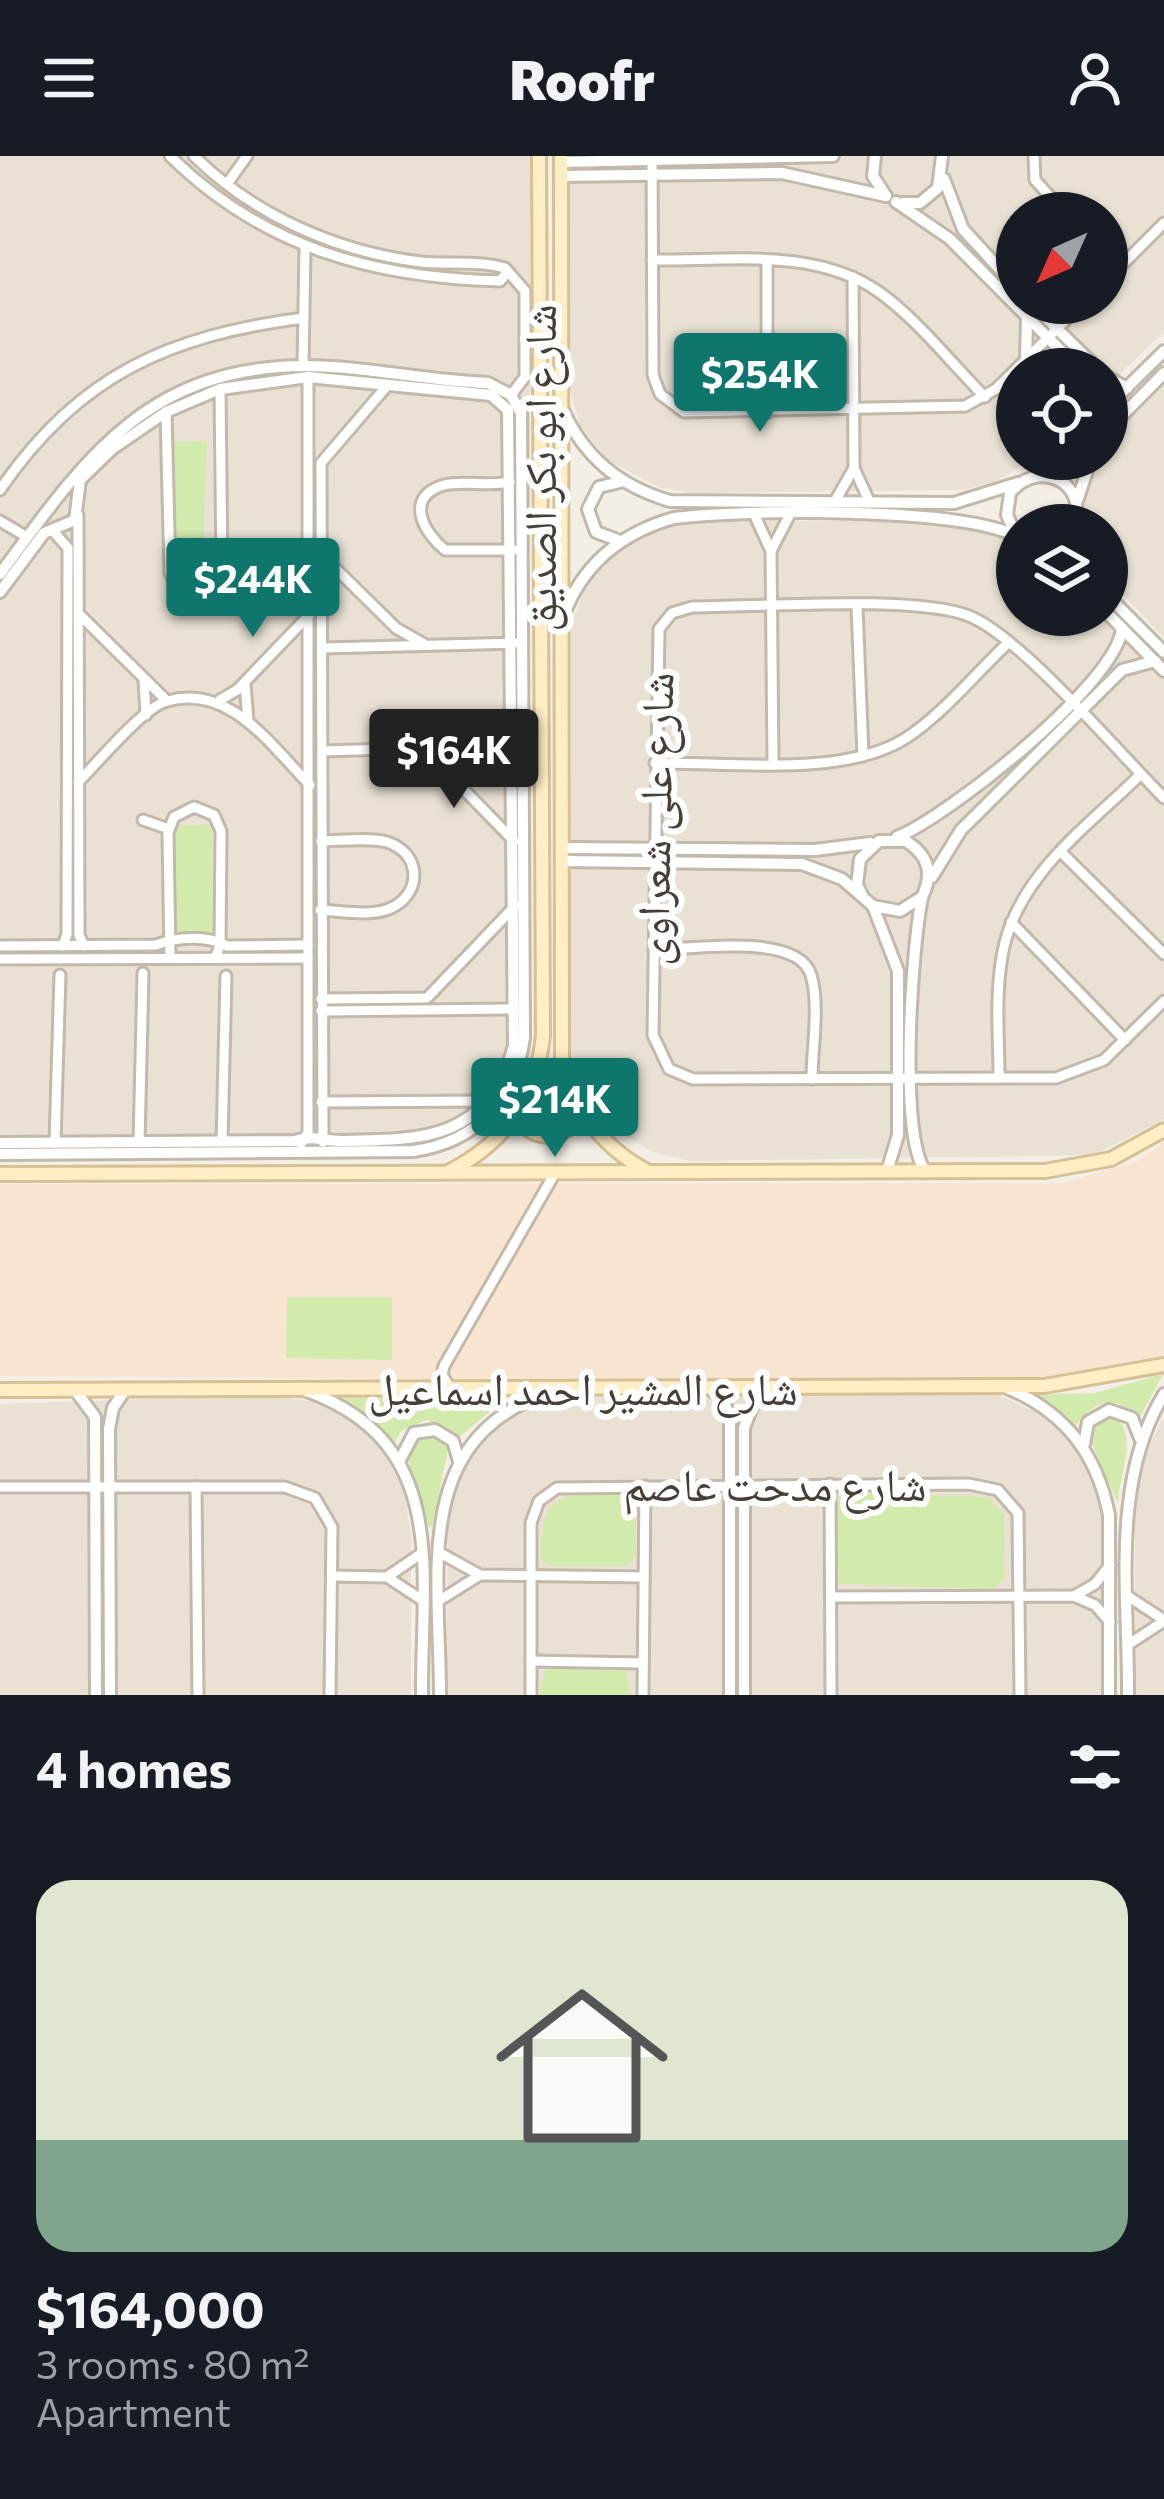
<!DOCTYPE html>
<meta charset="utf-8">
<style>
body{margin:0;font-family:Commissioner,"Noto Naskh Arabic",sans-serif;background:#242831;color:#f1f3f6;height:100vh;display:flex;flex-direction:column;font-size:45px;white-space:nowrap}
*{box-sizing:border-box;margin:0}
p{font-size:39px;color:#9ea1a6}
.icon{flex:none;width:66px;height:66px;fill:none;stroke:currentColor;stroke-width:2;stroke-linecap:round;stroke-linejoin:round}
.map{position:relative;height:1539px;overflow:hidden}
.details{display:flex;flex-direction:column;background:#171b24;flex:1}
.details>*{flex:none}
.needle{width:78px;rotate:225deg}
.fabs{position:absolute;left:996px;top:36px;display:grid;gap:24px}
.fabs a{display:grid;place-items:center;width:132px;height:132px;border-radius:50%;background:#171b24;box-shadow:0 3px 9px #0004;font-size:60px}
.price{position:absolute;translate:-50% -102px;padding:0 27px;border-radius:12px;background:#0f766e;color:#fff;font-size:39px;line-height:78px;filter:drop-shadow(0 3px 6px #0008)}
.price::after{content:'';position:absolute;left:50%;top:72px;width:36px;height:27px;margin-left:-18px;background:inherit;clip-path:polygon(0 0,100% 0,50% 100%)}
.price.on{background:#222;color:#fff}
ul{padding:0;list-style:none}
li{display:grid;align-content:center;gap:24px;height:636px;padding:0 36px}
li+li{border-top:3px solid #363941}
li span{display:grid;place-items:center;height:372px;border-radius:36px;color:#555}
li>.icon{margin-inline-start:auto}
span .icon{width:216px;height:216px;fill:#fffc;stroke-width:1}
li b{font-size:51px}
h2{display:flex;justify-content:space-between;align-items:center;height:144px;padding:0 36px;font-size:51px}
header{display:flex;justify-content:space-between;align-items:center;height:156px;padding:0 36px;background:#171b24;font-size:54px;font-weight:800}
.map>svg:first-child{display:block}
.residential{fill:#e8e1d4;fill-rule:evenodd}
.commercial{fill:#f7e4d1}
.green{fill:#d3eaad}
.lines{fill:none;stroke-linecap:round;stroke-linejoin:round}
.minor-casing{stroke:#c3b9ab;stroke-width:15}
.tertiary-casing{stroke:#c3b9ab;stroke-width:16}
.secondary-casing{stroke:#d6c094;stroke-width:18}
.minor{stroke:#fff;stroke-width:9}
.tertiary{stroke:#fff;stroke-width:10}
.secondary{stroke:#ffedc5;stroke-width:12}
.labels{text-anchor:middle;stroke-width:12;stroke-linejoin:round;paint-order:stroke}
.street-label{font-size:45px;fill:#473f35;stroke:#fff}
</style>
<header><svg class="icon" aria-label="menu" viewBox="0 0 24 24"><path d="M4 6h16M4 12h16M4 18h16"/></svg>Roofr<svg class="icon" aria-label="person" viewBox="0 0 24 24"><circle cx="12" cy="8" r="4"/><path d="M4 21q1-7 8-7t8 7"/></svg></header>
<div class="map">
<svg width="1164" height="1539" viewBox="0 0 1164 1539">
<rect width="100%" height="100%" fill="#f4efe6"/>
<g class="residential">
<polygon points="0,0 530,0 530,886 513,940 496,963 448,994 420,1001 0,1006"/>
<path d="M567,0H1164V176L1107,230V213H1017V303H1031L997,325L964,334L691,337L658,331L608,304L580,269L567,222ZM1017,57H1107V147H1017Z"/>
<polygon points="1164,224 1164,482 1107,422 1107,369 1085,366 1085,336 1095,303 1107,303 1109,279"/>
<polygon points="687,365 953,365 1003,379 1017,389 1017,459 1099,459 1164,524 1164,963 1094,999 689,1005 654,996 616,975 587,941 572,906 568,861 570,471 590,420 611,399 632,384"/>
<polygon points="965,1236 997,1238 1055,1265 1094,1316 1102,1347 1103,1539 446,1539 448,1341 478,1287 502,1266 559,1242"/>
<polygon points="266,1239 311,1245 351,1264 383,1295 404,1335 411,1379 411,1539 0,1539 0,1248"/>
<polygon points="1164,1259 1164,1539 1135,1539 1135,1342 1142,1306"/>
</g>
<polygon class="commercial" points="1164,986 1164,1203 1045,1227 0,1220 0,1028 1061,1027 1136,1006"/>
<g class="green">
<polygon points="207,285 202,417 173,417 174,286"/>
<polygon points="212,668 213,776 175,777 174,670"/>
<polygon points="287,1141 392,1141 392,1204 286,1202"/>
<path d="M1163,1218L1138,1265C1119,1236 1093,1244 1076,1270L1035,1239L1094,1237Z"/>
<polygon points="510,1239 457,1283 446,1271 426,1264 401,1275 394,1287 335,1242"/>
<path d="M1109,1258C1142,1273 1119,1318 1118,1348L1092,1288L1094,1266Z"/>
<path d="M427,1277L443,1283L448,1293L432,1371H426C425,1342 404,1313 409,1286Z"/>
<polygon points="844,1337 989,1341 1004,1359 1005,1423 993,1433 839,1428 834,1348"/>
<path d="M623,1338L636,1351V1399L628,1410H551L541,1404C540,1333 561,1339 623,1338Z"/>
<polygon points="546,1513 626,1514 631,1539 539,1539"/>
</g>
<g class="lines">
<g class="minor-casing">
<g id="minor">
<path d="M170,0C262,91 373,122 500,125L506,118"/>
<path d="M194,0C254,59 337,96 421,106C448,109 479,104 505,112L525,135V221L511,239"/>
<polyline points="652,0 653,219 660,238 684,256 965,250 996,233 1083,147"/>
<polyline points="1034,0 1035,24 1065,57"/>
<polyline points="227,28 247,0"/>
<path d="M652,104C727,105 815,91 879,136C918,164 951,207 985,241"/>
<polyline points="853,121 854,312 870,347"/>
<polyline points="1107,124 1164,67"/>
<polyline points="303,210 305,92"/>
<polyline points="166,256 170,417 176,429 198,438 214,431 222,416 220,233"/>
<polyline points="767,257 767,105"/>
<path d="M510,326C489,331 464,324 444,329C403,341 424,377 445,394H514"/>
<path d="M0,334C78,219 170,179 304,162"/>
<polyline points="834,347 854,312"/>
<polyline points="78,359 79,779 84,790"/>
<polyline points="755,360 771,395 773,606"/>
<polyline points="0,365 27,381"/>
<polyline points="53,375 68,392 67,778 63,790"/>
<polyline points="771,395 789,360"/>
<polyline points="323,400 396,472 424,488"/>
<polyline points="857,451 863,600"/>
<polyline points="79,458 167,545"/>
<polyline points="323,492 515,487"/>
<polyline points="144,524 146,559"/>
<polyline points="245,528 248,565"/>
<polyline points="220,544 237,534 311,457"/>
<polyline points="323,595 515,589"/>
<polyline points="417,595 435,604 514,685"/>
<path d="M655,607C728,606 844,622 906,582C943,558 976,517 1009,486"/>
<path d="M78,626C98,607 142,552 167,545C230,527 271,590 310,629"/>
<path d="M1164,642C1120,598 1020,480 969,460C915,439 758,451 692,451L672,457L659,473L653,879L669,913L693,923L1056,922L1104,904L1164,845"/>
<polyline points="143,664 169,673"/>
<polyline points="1061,696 1164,798"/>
<path d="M320,754C340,755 367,760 386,754C422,742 424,698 387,686C368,681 340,685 321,685"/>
<polyline points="1011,766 1125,884"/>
<path d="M0,790L156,789C176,781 207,779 227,790L308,789"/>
<path d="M654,794C691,793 798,776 811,819C820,849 812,891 812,923"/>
<polyline points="170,802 168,677 174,661 194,651 214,659 221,675 220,790 215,802"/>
<polyline points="0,803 308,802"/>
<polyline points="321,843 427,842 515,750"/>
<polyline points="321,855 515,853"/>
<path d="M999,922C999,883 995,840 1002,801C1014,722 1087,671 1140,619"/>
<polyline points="321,946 488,945"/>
<polyline points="222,986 226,820"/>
<polyline points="323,986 321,307 386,231"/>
<polyline points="55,987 60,819"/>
<polyline points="139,987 143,817"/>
<polyline points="301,988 308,976 308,221"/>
<polyline points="451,1233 442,1219 444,1210 555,1017"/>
<polyline points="830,1328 831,1539"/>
<polyline points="0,1331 285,1331 315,1342 332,1371 330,1539"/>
<polyline points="196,1331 198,1539"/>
<polyline points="440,1397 480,1419 644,1421"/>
<polyline points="332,1420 387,1421 422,1444"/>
<polyline points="387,1421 422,1397"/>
<polyline points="1074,1440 1095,1428 1110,1409"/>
<polyline points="831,1441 1074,1440 1095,1449 1110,1466"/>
<polyline points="1129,1441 1164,1464"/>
<polyline points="440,1444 480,1419"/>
<polyline points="1129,1488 1164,1465"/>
<polyline points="531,1505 643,1507"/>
<polyline points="531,1539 531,1367 539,1345 557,1332 968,1328 998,1334 1018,1357 1020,1539"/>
<polyline points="643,1539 645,1330"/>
</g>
</g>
<g class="tertiary-casing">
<g id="tertiary">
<polyline points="875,0 873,20 886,40"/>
<polyline points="561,6 833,0"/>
<polyline points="561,20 782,17 886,40"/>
<polyline points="944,23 963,73 1017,132"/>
<polyline points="896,46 950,83 1079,213"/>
<polyline points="903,47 920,47 938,32 942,0"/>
<polyline points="1031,147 1098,213"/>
<polyline points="1026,204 1027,163"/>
<polyline points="1107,221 1127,232"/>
<polyline points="1107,251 1164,195"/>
<path d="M562,252C584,301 619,330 670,345L954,347L1018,327"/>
<polyline points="1107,275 1164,217"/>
<polyline points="1040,318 1055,303"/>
<polyline points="1077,345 1091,303"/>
<path d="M1015,377L1007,359L1010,337C1038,302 1089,326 1074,369"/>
<polyline points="620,385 596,376 588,353 599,331 620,326"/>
<path d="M0,418C84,304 146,211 305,210C366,210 426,225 488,227L511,239L521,257L524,882C515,944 477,986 413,995L0,998"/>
<path d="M0,436L44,377L75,364L80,324L112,293L166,256L220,233L308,221L491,239L508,254L514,890C487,984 424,984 341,985C323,985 312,979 295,985L0,987"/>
<polyline points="1107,439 1164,496"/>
<polyline points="1107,457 1164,515"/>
<path d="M563,461C582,409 621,377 674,362C746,353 955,351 1017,380"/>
<path d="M897,681C949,660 1118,526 1122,472"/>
<polyline points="561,692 815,694 870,687"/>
<path d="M561,705L802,708L842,723L873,750L900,755L922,741C934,717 928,699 906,685H879L860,703L857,729L863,741"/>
<polyline points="932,721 961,674 1122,514 1155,505"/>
<path d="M922,742C912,789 898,982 926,1016"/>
<polyline points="873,750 898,815 898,979 887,1015"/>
<path d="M1007,1232C1065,1256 1097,1298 1109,1359V1539"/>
<polyline points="710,1233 721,1241 730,1260 730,1539"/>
<polyline points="75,1234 95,1261 96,1539"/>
<path d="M304,1234C451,1286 421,1414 422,1539"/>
<polyline points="1084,1288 1088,1266 1109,1254 1132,1262 1140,1282"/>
<polyline points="400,1304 414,1277 435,1274 453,1285 459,1305"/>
<polyline points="110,1539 109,1273 113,1252 125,1234"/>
<path d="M440,1539C440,1416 409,1278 557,1234"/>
<polyline points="744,1539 744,1272 759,1233"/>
<path d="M1128,1539C1129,1440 1110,1326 1164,1238"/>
</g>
</g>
<g class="secondary-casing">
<g id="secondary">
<path d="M561,0L562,901C573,953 601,991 649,1016"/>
<path d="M517,960C530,981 547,985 568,973L579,952"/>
<path d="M448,1016C505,987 536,944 543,880L539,0"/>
<polyline points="0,1018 1045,1015 1111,1003 1164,974"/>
<polyline points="0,1234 1044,1230 1164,1209"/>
</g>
</g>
<use href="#minor" class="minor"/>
<use href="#tertiary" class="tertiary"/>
<use href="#secondary" class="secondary"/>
</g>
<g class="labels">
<g class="street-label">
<text transform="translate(540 312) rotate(-90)" y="16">شارع ابو بكر الصديق</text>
<text transform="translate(655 663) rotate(-89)" y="16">شارع على شعراوى</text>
<text x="583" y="1249">شارع المشير احمد اسماعيل</text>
<text x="775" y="1345">شارع مدحت عاصم</text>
</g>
</g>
</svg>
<div class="fabs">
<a><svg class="needle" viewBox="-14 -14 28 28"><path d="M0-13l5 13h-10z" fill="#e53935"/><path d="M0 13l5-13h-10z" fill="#9ea1a6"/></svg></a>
<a><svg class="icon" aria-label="locate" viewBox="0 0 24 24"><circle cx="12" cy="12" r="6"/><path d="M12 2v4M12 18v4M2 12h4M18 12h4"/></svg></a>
<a><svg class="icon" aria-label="layers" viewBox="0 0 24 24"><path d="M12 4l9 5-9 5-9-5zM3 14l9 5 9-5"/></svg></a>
</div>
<b class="price" style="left:760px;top:279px">$254K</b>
<b class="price" style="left:253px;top:484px">$244K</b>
<b class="price on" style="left:454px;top:655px">$164K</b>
<b class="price" style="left:555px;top:1004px">$214K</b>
</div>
<section class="details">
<h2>4 homes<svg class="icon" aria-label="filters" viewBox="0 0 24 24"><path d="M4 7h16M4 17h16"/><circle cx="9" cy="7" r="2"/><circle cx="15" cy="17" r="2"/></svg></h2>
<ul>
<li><span style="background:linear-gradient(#dfe7d0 70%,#7fa58c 0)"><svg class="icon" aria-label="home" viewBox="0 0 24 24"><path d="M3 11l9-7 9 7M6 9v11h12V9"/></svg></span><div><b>$164,000</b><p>3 rooms · 80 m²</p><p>Apartment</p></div></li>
</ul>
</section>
